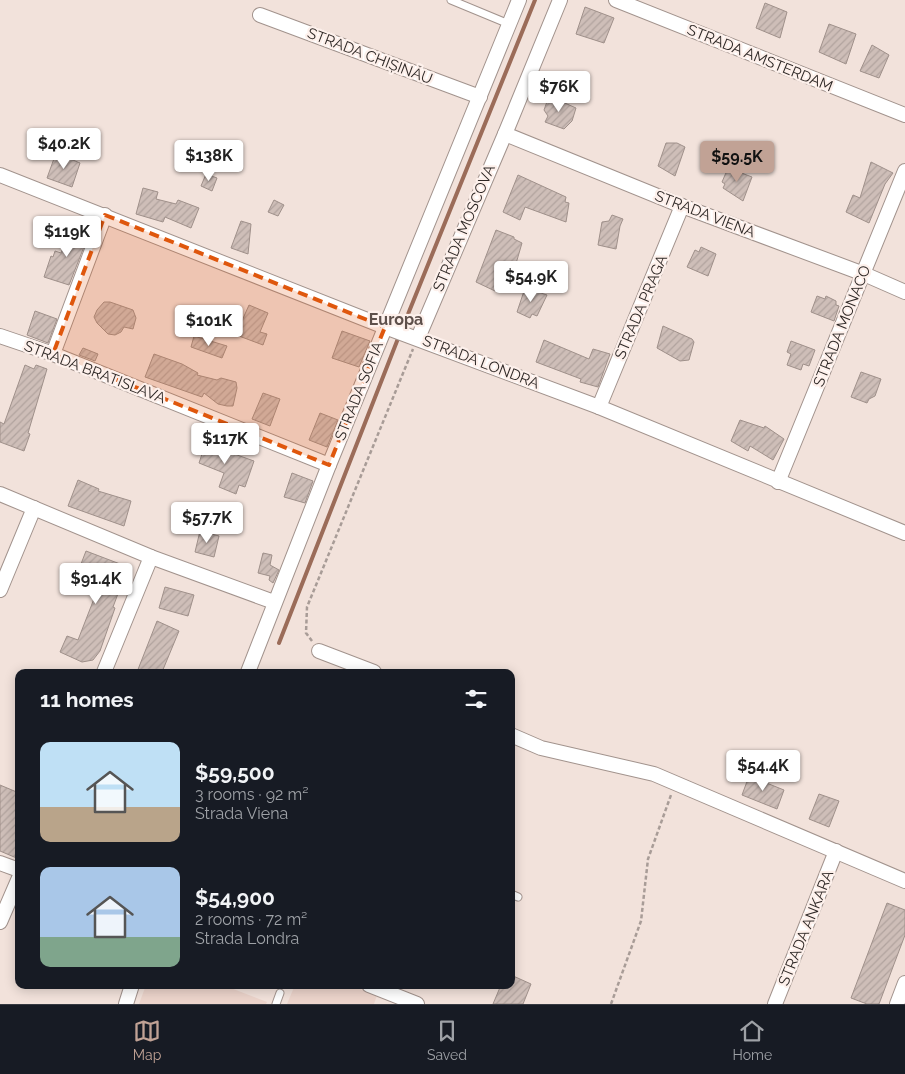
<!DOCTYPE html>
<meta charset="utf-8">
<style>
body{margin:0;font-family:Raleway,sans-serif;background:#20242c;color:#f1f3f6;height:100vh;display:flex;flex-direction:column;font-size:19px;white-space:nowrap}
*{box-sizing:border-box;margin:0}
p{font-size:16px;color:#9ea1a6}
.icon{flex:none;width:28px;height:28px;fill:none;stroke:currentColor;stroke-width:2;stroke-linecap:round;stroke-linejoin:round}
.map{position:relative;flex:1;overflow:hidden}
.drawer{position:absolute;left:15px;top:669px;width:500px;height:320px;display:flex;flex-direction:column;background:#171b24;border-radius:10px;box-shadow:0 2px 12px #0003}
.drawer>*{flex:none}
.price{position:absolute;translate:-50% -42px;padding:0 11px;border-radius:5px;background:#fff;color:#222;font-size:16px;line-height:32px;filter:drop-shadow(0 1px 2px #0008)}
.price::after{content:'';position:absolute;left:50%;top:30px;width:15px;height:11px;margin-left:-8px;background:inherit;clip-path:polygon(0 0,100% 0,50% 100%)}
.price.selected{background:#c1a295;color:#111}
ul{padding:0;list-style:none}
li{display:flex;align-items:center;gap:15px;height:125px;padding:0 25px}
li span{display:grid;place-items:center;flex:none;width:140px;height:100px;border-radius:10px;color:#555}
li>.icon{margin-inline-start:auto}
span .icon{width:60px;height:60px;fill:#fffc;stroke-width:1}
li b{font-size:21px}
h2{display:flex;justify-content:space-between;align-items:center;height:60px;padding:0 25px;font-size:21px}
.tabs{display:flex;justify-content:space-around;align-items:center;height:70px;border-top:1px solid #363941;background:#171b24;font-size:14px;color:#9ea1a6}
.tabs a{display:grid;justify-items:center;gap:2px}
.tabs .selected{color:#c1a295}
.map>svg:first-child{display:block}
.built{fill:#ecd4cb}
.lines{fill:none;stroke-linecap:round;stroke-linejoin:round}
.stream{stroke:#9b6c59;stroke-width:4}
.building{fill:url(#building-hatch);stroke:#9f908a}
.service-casing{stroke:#a2938d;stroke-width:9}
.minor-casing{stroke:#a2938d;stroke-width:16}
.path{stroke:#a89c97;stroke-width:2.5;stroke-dasharray:4 2.5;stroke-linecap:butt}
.service{stroke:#fff;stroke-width:7}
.minor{stroke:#fff;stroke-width:14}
.marked{fill:#df570d;fill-opacity:0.2;stroke:#df570d;stroke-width:4;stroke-dasharray:10 6;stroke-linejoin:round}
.labels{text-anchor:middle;stroke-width:4.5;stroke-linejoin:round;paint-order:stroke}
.street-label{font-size:15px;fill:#2e2826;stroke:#fdf0eb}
.neighbourhood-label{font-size:16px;font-weight:bold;fill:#5e504b;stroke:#fdf0eb}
</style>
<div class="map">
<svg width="905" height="1004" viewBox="0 0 905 1004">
<defs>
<pattern id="building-hatch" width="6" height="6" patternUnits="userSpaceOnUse" patternTransform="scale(1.25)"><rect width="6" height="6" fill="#cebeb8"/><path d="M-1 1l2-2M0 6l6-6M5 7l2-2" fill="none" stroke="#b1a39e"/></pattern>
</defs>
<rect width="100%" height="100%" fill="#f2e2db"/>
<g class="built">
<polygon points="146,985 223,985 267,1002 266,1004 139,1004"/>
<polygon points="295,985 349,985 377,995 374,1004 287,1004"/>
</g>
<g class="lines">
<g class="stream">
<polyline points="402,329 535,0"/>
<polyline points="279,643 399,336"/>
</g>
</g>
<g class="building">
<polygon points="765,3 787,12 780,38 756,28"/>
<polygon points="585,7 614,18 604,43 576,34"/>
<polygon points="829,24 856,34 846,64 819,52"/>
<polygon points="872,45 889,55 879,78 860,71"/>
<polygon points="549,96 576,108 572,121 564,129 545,122 548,116 544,110"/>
<polygon points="666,143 677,143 685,147 675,176 658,166"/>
<polygon points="56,153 80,163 72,187 47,178"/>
<polygon points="871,162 893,173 885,184 869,223 846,212 853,195 860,198"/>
<polygon points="728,168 752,177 743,201 723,188 725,184 722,182"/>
<polygon points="206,174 217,178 212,191 201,186"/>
<polygon points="518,175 566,197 565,202 569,203 566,222 525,207 520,220 503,212"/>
<polygon points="143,188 158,192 156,199 176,204 178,200 199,208 191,228 165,217 163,222 136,214"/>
<polygon points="274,200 284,205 278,216 268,212"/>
<polygon points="612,215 623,219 620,226 616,249 598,245 602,222 609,221"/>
<polygon points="241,221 251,224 248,254 231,248"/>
<polygon points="72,228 89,234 69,285 44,277 51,256 53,257 55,251 61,253"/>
<polygon points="496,230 514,237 514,239 522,243 515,267 504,263 495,291 476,282"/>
<polygon points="701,247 716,254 708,276 687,267 695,250 699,252"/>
<polygon points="525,288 547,295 537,316 532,314 530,318 517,312"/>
<polygon points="817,296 825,299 826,296 836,301 836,305 839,306 834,321 811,312"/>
<polygon points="104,302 110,302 133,310 136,318 133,329 124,327 121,332 115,335 108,334 97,323 94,317 97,310"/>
<polygon points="249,305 268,313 260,332 267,334 263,345 231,333 236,321 241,323"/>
<polygon points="35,311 57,319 48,343 27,335"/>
<polygon points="663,326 692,339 694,342 689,360 680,361 657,348"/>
<polygon points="342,331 370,341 359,367 332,358"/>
<polygon points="194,336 227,346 222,358 191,347"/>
<polygon points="544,340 589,359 593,349 610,354 598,387 580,382 581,379 536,362"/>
<polygon points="791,341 815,350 809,366 803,364 801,370 787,365 791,354 787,352"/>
<polygon points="83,348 98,354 95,361 79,355"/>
<polygon points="154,354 182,364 198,373 197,375 217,380 221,378 236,382 237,388 233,406 227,406 218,404 204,393 202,397 145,377"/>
<polygon points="25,365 34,369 36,365 47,369 28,433 30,434 24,451 0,442 0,422 4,424"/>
<polygon points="861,372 881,379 875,396 869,399 867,403 851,397"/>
<polygon points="263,393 280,399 270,426 252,419"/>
<polygon points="320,413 338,420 327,447 309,440"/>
<polygon points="740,420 764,428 765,426 784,439 773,460 750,446 748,451 731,441"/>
<polygon points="198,438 224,448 223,450 254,461 245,487 239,485 236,494 219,487 224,473 199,463 202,454 194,451"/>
<polygon points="292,473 313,481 305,503 284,497"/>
<polygon points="78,480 99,489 98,491 131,501 124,526 68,506"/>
<polygon points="200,531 219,536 214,557 195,552"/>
<polygon points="86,551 128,567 113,607 115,608 100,651 93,660 82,662 60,652 67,636 78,640 97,591 74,582"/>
<polygon points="263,553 272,555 270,565 279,570 273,583 269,580 270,576 258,573"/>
<polygon points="165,587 194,595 188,616 159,608"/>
<polygon points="157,621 179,631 162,672 137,672"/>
<polygon points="749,776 784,790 777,809 742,795"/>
<polygon points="0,785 19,793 19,859 0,851"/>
<polygon points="819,794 839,801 829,827 809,819"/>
<polygon points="887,903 905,910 905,935 879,1004 867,1004 851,998"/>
<polygon points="511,975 531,984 523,1004 493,1004 501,985 511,985"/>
</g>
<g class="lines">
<g class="service-casing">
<g id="service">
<polyline points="451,0 509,24"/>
<polyline points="511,894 518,897"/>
<polyline points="276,1004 280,993"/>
</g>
</g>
<g class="minor-casing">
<g id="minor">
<polyline points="616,0 905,115"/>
<polyline points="260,15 480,97"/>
<polyline points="505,134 682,206 864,274 905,292"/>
<polyline points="0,175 385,327 599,407 905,533"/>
<polyline points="0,336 53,354 329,465"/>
<polyline points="418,338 505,134 560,0"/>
<polyline points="53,354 105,215"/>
<polyline points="599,407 682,206"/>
<polyline points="778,482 905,171"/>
<polyline points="0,494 151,557 274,602"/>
<polyline points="0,590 34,508"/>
<polyline points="319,651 374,672"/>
<polyline points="104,672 151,557"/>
<polyline points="248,672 329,465 519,0"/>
<polyline points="511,735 541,748 654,774 905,881"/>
<polyline points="0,863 19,870"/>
<polyline points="0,922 19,878"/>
<polyline points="369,985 417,1004"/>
<polyline points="126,1004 132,985"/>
<polyline points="775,1004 836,851"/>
<polyline points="897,1004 905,983"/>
</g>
</g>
<g class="path">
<polyline points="312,641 306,633 307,607 413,349"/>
<polyline points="611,1004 641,921 648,859 671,795"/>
</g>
<use href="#service" class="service"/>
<use href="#minor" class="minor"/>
</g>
<path class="marked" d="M105,215L385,327L329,465L53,354Z"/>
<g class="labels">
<g class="street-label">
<text transform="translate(370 56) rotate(21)" y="5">STRADA CHIȘINĂU</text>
<text transform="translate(760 58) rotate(22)" y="5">STRADA AMSTERDAM</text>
<text transform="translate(705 214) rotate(21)" y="5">STRADA VIENA</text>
<text transform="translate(464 228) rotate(-67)" y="5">STRADA MOSCOVA</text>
<text transform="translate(641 307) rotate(-67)" y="5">STRADA PRAGA</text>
<text transform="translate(842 326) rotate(-68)" y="5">STRADA MONACO</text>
<text transform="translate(481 362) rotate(21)" y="5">STRADA LONDRA</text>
<text transform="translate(95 372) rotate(21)" y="5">STRADA BRATISLAVA</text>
<text transform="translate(359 391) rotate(-68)" y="5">STRADA SOFIA</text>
<text transform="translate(806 928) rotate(-68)" y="5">STRADA ANKARA</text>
</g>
<g class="neighbourhood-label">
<text x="396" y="325">Europa</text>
</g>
</g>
</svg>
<b class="price" style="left:559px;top:113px">$76K</b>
<b class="price" style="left:64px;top:170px">$40.2K</b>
<b class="price" style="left:209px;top:182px">$138K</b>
<b class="price selected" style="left:737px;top:183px">$59.5K</b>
<b class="price" style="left:67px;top:258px">$119K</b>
<b class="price" style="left:531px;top:303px">$54.9K</b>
<b class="price" style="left:209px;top:347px">$101K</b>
<b class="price" style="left:225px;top:465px">$117K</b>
<b class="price" style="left:207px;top:544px">$57.7K</b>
<b class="price" style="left:96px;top:605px">$91.4K</b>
<b class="price" style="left:763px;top:792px">$54.4K</b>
<section class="drawer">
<h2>11 homes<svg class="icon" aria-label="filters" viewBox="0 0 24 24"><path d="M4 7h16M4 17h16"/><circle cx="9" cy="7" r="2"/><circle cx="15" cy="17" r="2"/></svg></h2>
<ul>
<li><span style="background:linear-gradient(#bfe0f5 65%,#b9a48a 0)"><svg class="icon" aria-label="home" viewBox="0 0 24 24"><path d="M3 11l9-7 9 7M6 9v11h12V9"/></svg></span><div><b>$59,500</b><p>3 rooms · 92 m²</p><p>Strada Viena</p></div></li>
<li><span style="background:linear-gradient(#a9c7e8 70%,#7fa58c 0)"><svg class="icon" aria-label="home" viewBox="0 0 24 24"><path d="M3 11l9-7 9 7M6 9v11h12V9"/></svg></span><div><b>$54,900</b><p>2 rooms · 72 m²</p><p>Strada Londra</p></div></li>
</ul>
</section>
</div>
<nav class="tabs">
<a class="selected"><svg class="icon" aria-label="map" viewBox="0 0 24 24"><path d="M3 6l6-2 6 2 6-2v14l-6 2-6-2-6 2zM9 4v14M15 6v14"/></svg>Map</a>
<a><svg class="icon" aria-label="saved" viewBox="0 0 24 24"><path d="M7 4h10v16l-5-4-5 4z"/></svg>Saved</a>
<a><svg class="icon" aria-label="home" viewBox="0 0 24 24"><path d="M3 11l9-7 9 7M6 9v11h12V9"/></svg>Home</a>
</nav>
